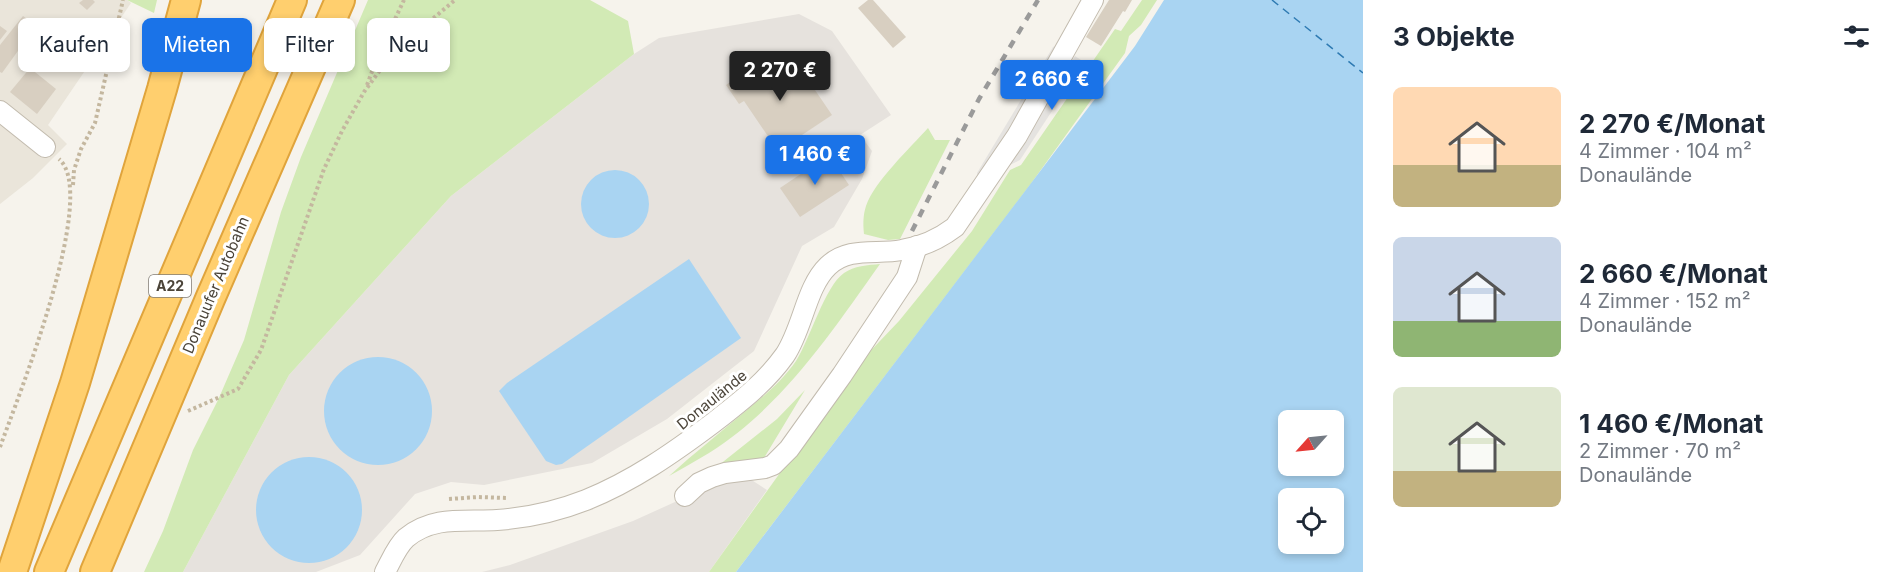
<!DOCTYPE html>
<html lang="de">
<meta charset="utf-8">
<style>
body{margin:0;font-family:Inter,sans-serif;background:#f6f6f7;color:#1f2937;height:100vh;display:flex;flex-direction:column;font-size:22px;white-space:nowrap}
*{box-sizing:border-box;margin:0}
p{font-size:20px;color:#747a83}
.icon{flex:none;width:33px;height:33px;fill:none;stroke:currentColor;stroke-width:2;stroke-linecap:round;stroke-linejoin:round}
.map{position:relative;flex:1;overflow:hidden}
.side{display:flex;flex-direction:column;background:#fff;width:540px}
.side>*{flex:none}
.top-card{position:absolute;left:18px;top:18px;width:570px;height:54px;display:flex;gap:12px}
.needle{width:39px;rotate:243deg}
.controls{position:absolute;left:1278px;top:410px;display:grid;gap:12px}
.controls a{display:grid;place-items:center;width:66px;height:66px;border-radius:9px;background:#fff;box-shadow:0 3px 9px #0003;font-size:30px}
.price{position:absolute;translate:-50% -51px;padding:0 14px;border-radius:6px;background:#1a73e8;color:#fff;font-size:20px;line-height:39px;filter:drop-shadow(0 2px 3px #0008)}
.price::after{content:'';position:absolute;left:50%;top:36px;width:18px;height:14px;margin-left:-9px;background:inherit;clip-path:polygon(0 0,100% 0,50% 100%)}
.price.on{background:#222;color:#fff}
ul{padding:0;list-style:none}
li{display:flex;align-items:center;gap:18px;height:150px;padding:0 30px}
li span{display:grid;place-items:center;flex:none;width:168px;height:120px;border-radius:9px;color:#555}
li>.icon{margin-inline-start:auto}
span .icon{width:72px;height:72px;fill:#fffc;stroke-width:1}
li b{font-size:26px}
h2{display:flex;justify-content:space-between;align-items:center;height:72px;padding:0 30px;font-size:26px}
.chip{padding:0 21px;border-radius:9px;background:#fff;box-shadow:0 3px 9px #0003;font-size:21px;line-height:54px}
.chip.on{background:#1a73e8;color:#fff}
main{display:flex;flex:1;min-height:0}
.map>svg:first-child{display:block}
.residential{fill:#eae5da}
.industrial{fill:#e6e2dd}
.green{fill:#d2eab5}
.parking{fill:#e5e3e0}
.water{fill:#a9d4f2;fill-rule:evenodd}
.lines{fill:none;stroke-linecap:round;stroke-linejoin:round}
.ferry{stroke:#2e7ab2;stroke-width:1.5;stroke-dasharray:8 6;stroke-linecap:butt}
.building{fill:#d8cfc1}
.minor-casing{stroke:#c2bbae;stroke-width:22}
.highway-casing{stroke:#e0a43c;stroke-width:32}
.path{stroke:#c4b79f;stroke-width:4;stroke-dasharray:3 3;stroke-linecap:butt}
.minor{stroke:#fff;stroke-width:20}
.highway{stroke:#ffcf6e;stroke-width:28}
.rail{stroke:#9a9a9a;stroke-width:4.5;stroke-dasharray:8 8;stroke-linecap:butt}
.labels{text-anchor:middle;stroke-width:6;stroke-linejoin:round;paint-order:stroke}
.shield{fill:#fff;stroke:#817c74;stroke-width:1.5}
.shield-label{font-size:14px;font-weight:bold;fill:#4b4439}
.street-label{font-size:15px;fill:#4b4439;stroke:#fff}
</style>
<main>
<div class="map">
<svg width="1363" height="572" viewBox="0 0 1363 572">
<rect width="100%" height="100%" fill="#f6f3ec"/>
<polygon class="residential" points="0,0 127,0 131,3 48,125 67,144 33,178 0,204"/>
<g class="industrial">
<polygon points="799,14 832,31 891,115 860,135 872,151 862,179 834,227 802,246 754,351 667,419 592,463 484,485 451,482 415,494 360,555 316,572 183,572 289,375 451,196 634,54 659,38"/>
<polygon points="728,478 750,479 767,490 709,572 482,572 510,565 633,521"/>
</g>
<g class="green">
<polygon points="127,0 157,0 154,13"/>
<polygon points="368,0 590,0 628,21 634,54 451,196 289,375 183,572 144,572 163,531 193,450 218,400 244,340 281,212 301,157"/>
<polygon points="1142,0 1157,0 1141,25 1129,36 1125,53 1030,185 736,572 709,572 858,364 899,321 972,231 1010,170 1021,165 1115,29 1121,31"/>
<path d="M928,128L935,140H950L900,239L888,240L864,234C863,224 863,215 866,206C874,182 911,147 928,128Z"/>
<path d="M880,264C831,333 782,407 709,453C696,461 683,468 669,476C694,453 721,432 747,410C764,396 783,380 796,361C810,339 825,286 844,273C854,266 868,265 880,264Z"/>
<polygon points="805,390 764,458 747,465 714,469 777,419"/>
</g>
<g class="parking">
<polygon points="1061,44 978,180 977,173 1053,47"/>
<polygon points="1075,56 1084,62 1020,160 1008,166"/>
</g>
<g class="water">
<path d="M1164,0H1363V572H736L1135,46ZM1288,420H1334V465H1288ZM1288,498H1334V543H1288Z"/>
<circle cx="615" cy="204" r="34"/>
<polygon points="689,259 741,338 562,464 556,465 546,461 499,391 507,383"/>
<circle cx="378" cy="411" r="54"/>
<circle cx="309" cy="510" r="53"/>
</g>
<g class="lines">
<polyline class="ferry" points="1272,0 1363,73"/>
</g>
<g class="building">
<polygon points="83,0 93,0 95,2 87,10 79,3"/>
<polygon points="868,0 873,0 906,37 893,48 858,8"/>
<polygon points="1109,0 1132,0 1125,12 1123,11 1101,46 1086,37"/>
<polygon points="23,16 36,26 2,73 0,72 0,45"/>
<polygon points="0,26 7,31 0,40"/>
<polygon points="766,58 779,77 798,65 832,115 778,151 744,101 739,104 726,85"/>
<polygon points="30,68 56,89 37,114 10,92"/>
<polygon points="829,155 849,185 800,217 780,188"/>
</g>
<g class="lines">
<g class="minor-casing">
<g id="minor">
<polyline points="0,111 45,147"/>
<polyline points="685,496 699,483 712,477 725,473 765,468 773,465 789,449 842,375 907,277 917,246"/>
<path d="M385,572C391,561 397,546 406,538C433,515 466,522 497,520C527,518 558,511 586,500C633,481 673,453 713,423C740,402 765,383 785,355C803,328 806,287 828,266C849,246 876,255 902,250C922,247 939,239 955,227L1017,136L1093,0"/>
</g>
</g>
<g class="highway-casing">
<g id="highway">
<polyline points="12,572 75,383 162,89 186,0"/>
<polyline points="49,572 292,0"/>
<polyline points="95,572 210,299 340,0"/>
</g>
</g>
<g class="path">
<polyline points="367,85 379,53 404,0"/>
<polyline points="73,185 74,170 81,149 95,123 123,0"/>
<polyline points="188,411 238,389 261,350 324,169 342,131 364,92 386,62 417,32 455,0"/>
<path d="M0,447C17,400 100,194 59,159"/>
<polyline points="449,499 478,497 507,498"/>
</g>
<use href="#minor" class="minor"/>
<use href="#highway" class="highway"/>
<polyline class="rail" points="912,231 979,99 1038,0"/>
</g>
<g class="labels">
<rect class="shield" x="149" y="275" width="42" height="22" rx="4.5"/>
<g class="shield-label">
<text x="170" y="291">A22</text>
</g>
<g class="street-label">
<text transform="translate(216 285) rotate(-67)" y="5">Donauufer Autobahn</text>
<text transform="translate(712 400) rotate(-39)" y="5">Donaulände</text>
</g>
</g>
</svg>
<div class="controls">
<a><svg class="needle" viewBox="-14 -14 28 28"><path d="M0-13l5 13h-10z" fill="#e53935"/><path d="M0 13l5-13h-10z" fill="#747a83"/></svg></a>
<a><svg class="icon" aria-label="locate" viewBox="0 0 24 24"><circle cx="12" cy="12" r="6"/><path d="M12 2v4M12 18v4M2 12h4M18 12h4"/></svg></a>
</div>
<b class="price on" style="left:780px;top:102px">2 270 €</b>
<b class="price" style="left:1052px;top:111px">2 660 €</b>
<b class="price" style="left:815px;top:186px">1 460 €</b>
<div class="top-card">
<a class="chip">Kaufen</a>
<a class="chip on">Mieten</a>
<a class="chip">Filter</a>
<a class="chip">Neu</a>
</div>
</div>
<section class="side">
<h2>3 Objekte<svg class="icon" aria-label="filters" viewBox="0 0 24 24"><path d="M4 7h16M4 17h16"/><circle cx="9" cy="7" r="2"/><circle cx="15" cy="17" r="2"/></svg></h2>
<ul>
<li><span style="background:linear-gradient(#ffd9b3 65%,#c2b280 0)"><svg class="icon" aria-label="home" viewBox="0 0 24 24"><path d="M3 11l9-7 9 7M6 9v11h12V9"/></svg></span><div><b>2 270 €/Monat</b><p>4 Zimmer · 104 m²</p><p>Donaulände</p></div></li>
<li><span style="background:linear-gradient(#c9d6e8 70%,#8fb573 0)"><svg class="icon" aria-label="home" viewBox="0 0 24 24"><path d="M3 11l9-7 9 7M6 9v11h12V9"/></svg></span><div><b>2 660 €/Monat</b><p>4 Zimmer · 152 m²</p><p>Donaulände</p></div></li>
<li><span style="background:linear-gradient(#dfe7d0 70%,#c2b280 0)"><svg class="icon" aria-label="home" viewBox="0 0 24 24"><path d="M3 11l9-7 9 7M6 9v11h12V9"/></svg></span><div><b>1 460 €/Monat</b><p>2 Zimmer · 70 m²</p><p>Donaulände</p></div></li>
</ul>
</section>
</main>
